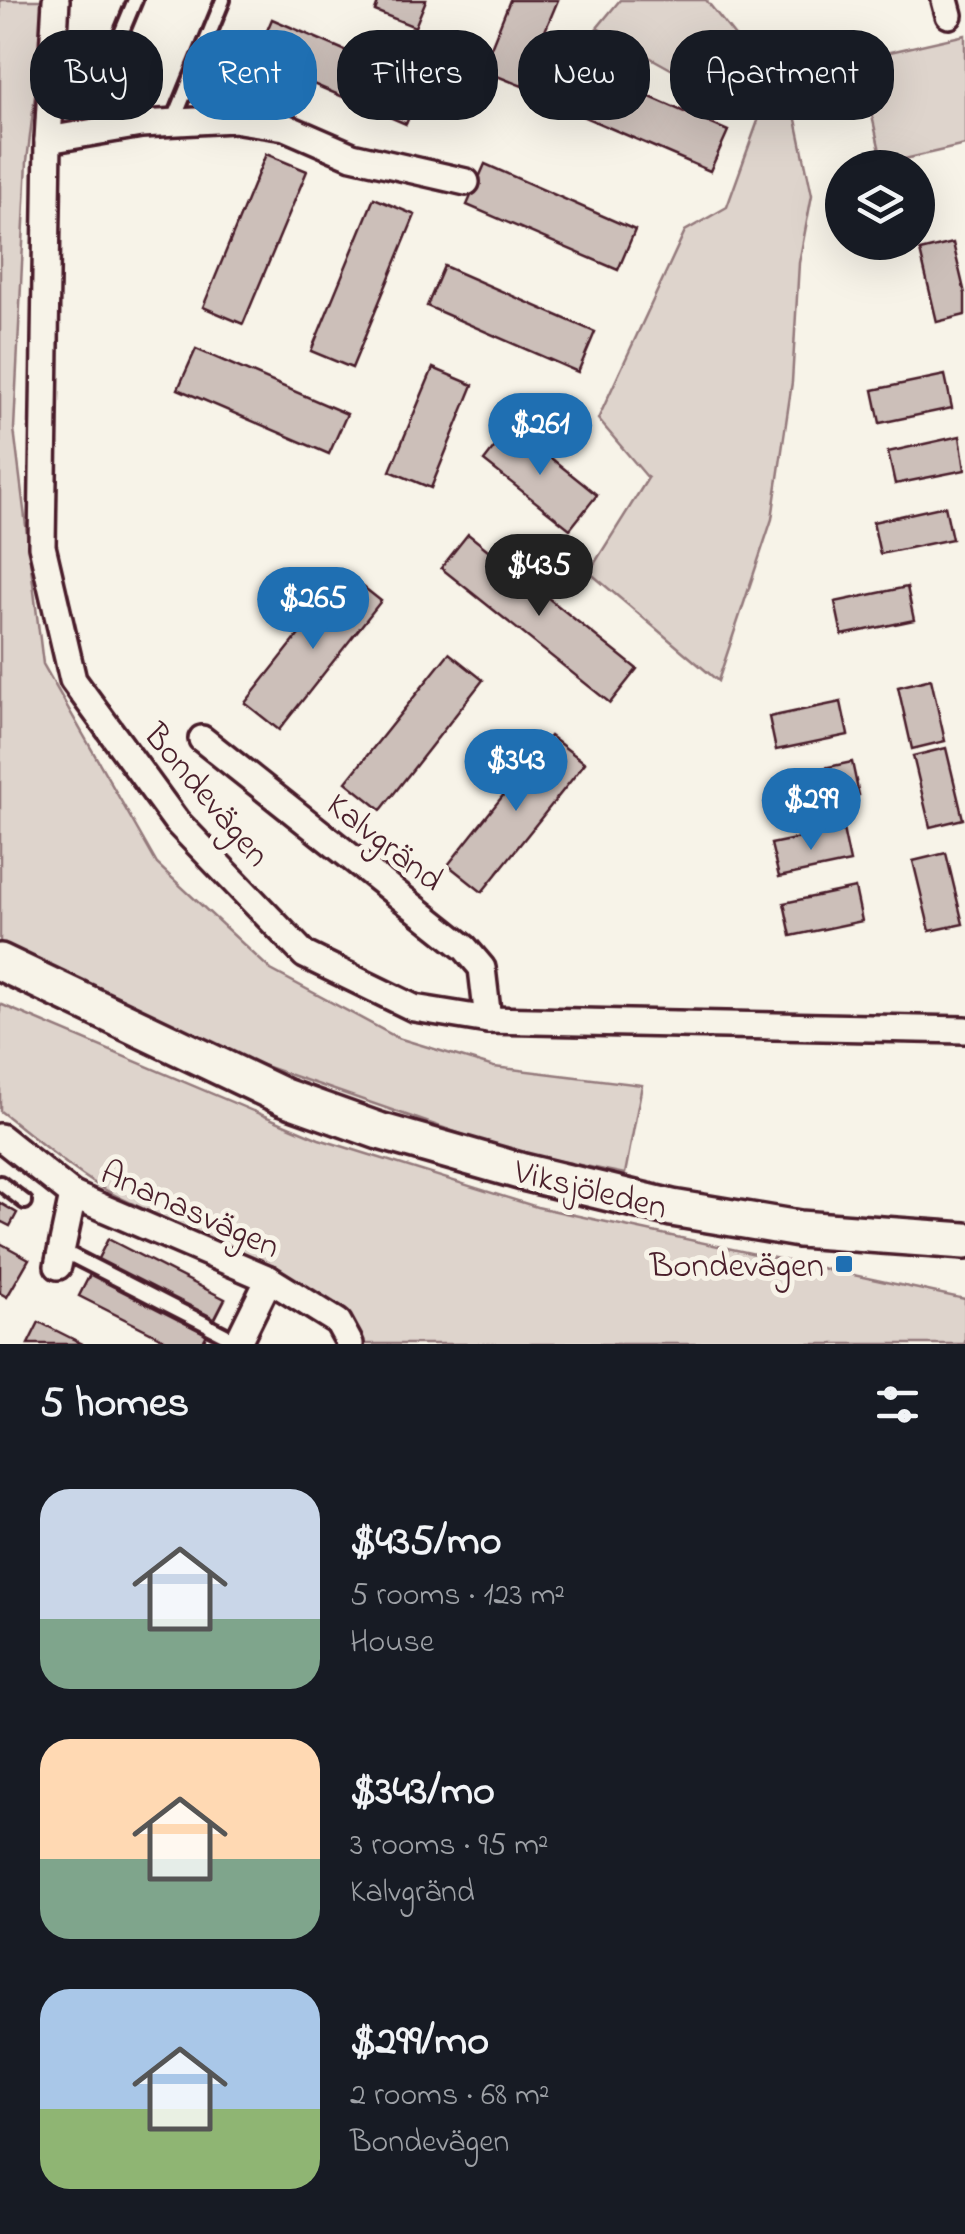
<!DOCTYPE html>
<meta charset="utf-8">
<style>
body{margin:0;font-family:"Indie Flower",sans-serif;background:#20242c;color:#f1f3f6;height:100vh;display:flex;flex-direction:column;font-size:38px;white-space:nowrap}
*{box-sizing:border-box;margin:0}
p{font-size:32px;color:#9ea1a6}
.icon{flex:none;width:55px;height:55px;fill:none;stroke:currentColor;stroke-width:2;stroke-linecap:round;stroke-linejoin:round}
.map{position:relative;height:1344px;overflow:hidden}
.side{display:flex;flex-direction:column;background:#171b24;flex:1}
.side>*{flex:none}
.hud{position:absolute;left:30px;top:30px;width:905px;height:90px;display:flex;gap:20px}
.controls{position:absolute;left:825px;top:150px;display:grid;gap:20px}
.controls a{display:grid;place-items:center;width:110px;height:110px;border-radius:50%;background:#171b24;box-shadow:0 10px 40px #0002;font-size:50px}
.price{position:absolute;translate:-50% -85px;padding:0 22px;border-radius:35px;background:#1f6fb2;color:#fff;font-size:32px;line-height:65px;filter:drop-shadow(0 2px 5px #0008)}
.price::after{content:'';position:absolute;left:50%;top:60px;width:30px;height:22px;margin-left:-15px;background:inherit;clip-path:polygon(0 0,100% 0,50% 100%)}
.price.active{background:#222;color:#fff}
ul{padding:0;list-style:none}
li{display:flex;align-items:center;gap:30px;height:250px;padding:0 40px}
li span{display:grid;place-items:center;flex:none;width:280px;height:200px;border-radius:30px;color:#555}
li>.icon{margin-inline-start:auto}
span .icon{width:120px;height:120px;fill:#fffc;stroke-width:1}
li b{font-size:42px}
h2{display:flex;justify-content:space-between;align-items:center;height:120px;padding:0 40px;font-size:42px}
.tag{padding:0 35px;border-radius:40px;background:#171b24;box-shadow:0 10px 40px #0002;font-size:35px;line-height:90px}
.tag.active{background:#1f6fb2;color:#fff}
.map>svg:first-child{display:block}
.green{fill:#ded4cc;stroke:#947a7c;stroke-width:2.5}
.building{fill:#ccbfb9;stroke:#4a1f2b;stroke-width:2.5}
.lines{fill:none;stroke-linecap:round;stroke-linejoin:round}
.service-casing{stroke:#4a1f2b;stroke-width:20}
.minor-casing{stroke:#4a1f2b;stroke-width:32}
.secondary-casing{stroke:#4a1f2b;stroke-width:42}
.service{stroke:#f7f3e8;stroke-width:12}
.minor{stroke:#f7f3e8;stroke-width:25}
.secondary{stroke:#f7f3e8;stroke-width:35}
.poi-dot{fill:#1f6fb2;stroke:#f7f3e8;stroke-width:4}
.labels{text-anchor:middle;stroke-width:10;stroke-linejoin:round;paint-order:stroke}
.street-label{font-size:35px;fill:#4a1f2b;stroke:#f7f3e8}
.poi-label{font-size:35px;fill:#4a1f2b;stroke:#f7f3e8;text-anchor:end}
</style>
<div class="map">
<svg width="965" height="1344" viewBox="0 0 965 1344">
<rect width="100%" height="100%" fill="#f7f3e8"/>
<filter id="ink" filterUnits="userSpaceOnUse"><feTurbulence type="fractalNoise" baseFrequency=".01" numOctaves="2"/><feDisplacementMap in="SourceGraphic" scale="20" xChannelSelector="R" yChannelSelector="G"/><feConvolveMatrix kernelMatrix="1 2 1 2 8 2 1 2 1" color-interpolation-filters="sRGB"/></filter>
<g filter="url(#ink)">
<g class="green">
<polygon points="0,0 40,0 45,11 27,161 14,429 43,664 157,864 271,970 398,1038 494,1067 642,1085 625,1174 510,1151 239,1057 0,946"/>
<polygon points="620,0 706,0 794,110 812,195 799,263 792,382 772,519 718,681 589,572 648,478 598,419 685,231 727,207 759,118 597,28"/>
<polygon points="965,35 965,145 883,164 859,59"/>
<path d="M0,1004L319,1139L537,1207L965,1299V1344H365C312,1270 190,1234 111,1193C73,1173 35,1137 0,1111Z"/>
</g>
<g class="building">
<polygon points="379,0 426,0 415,27 375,11"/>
<polygon points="510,0 558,0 522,86 482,70"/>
<polygon points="272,19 423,84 406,124 255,59"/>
<polygon points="577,65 728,131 710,171 559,106"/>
<polygon points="266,154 307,171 243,324 203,307"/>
<polygon points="485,164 635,230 618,270 467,205"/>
<polygon points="374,198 415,215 352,368 311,351"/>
<polygon points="953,243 965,294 965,315 937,322 920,251"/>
<polygon points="444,266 595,332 578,372 427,306"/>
<polygon points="196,349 347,414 329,454 178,389"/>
<polygon points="433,368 473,385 431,488 390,471"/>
<polygon points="945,375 952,408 880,423 873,390"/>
<polygon points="511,426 597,495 570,529 484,461"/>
<polygon points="960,436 965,470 895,484 888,452"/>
<polygon points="945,506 952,539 880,554 873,522"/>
<polygon points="468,534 637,669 610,703 441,568"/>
<polygon points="347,574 381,601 279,730 245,703"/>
<polygon points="907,587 914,620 842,635 835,602"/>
<polygon points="449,653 483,680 381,810 346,782"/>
<polygon points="931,679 945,741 912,749 898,687"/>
<polygon points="841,702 848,735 776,750 769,717"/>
<polygon points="550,736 585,763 482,892 448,865"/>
<polygon points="946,748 963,819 930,827 913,756"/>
<polygon points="852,762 859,795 788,810 781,777"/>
<polygon points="843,829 850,862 779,877 771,844"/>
<polygon points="946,853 963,924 930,931 913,861"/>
<polygon points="855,888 862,921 791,936 784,903"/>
<polygon points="0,1203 17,1213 10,1226 0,1221"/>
<polygon points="108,1239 225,1299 202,1344 174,1344 79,1296"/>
<polygon points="0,1243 29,1259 7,1297 0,1293"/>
<polygon points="39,1322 83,1344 28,1344"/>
</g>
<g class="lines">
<g class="service-casing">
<g id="service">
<polyline points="173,122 223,0"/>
<polyline points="103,130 97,91 135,0"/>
<polyline points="0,1183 25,1202"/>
<polyline points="61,1250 206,1324"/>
<polyline points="210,1327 239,1342"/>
</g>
</g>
<g class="minor-casing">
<g id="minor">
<polyline points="56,0 48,140 42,546 73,680 176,821 305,955 414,1008 488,1020 965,1030"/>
<polyline points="945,0 949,15"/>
<polyline points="48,140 141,124 233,119 285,127 352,156 466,182"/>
<polyline points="202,739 465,948 482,968 488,1020"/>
<polyline points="0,1137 73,1195 269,1279 338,1322 350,1344"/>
<polyline points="58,1266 73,1195"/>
<polyline points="237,1344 269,1279"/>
</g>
</g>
<g class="secondary-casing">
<polyline id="secondary" points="0,962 284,1097 379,1131 523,1172 672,1208 799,1229 965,1241"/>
</g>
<use href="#service" class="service"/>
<use href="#minor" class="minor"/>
<use href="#secondary" class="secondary"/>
</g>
</g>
<rect class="poi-dot" x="834" y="1254" width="20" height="20" rx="5"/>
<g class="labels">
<g class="street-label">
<text transform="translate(208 794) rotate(50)" y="12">Bondevägen</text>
<text transform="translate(386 841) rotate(38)" y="12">Kalvgränd</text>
<text transform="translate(591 1188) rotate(14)" y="12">Viksjöleden</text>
<text transform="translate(191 1208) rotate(24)" y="12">Ananasvägen</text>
</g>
<g class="poi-label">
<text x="824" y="1276">Bondevägen</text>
</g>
</g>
</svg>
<div class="controls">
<a><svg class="icon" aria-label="layers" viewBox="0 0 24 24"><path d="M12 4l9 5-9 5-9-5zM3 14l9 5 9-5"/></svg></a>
</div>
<b class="price" style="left:540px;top:478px">$261</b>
<b class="price active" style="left:539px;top:619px">$435</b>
<b class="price" style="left:313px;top:652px">$265</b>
<b class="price" style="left:516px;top:814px">$343</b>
<b class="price" style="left:811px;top:853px">$299</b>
<div class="hud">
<a class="tag">Buy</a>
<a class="tag active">Rent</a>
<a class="tag">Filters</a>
<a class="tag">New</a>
<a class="tag">Apartment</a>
</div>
</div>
<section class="side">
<h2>5 homes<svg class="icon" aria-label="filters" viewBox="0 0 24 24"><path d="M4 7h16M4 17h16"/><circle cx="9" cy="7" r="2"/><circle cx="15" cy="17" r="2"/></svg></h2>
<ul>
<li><span style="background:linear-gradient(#c9d6e8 65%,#7fa58c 0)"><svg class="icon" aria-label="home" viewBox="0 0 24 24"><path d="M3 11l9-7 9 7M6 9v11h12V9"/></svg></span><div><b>$435/mo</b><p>5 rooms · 123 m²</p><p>House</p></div></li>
<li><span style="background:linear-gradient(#ffd9b3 60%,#7fa58c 0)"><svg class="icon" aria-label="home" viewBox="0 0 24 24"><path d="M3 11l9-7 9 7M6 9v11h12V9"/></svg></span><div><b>$343/mo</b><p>3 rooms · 95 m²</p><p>Kalvgränd</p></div></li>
<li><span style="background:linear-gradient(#a9c7e8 60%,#8fb573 0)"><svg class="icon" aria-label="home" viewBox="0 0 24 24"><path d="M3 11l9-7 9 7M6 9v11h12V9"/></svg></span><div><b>$299/mo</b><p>2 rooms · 68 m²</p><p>Bondevägen</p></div></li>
</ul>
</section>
